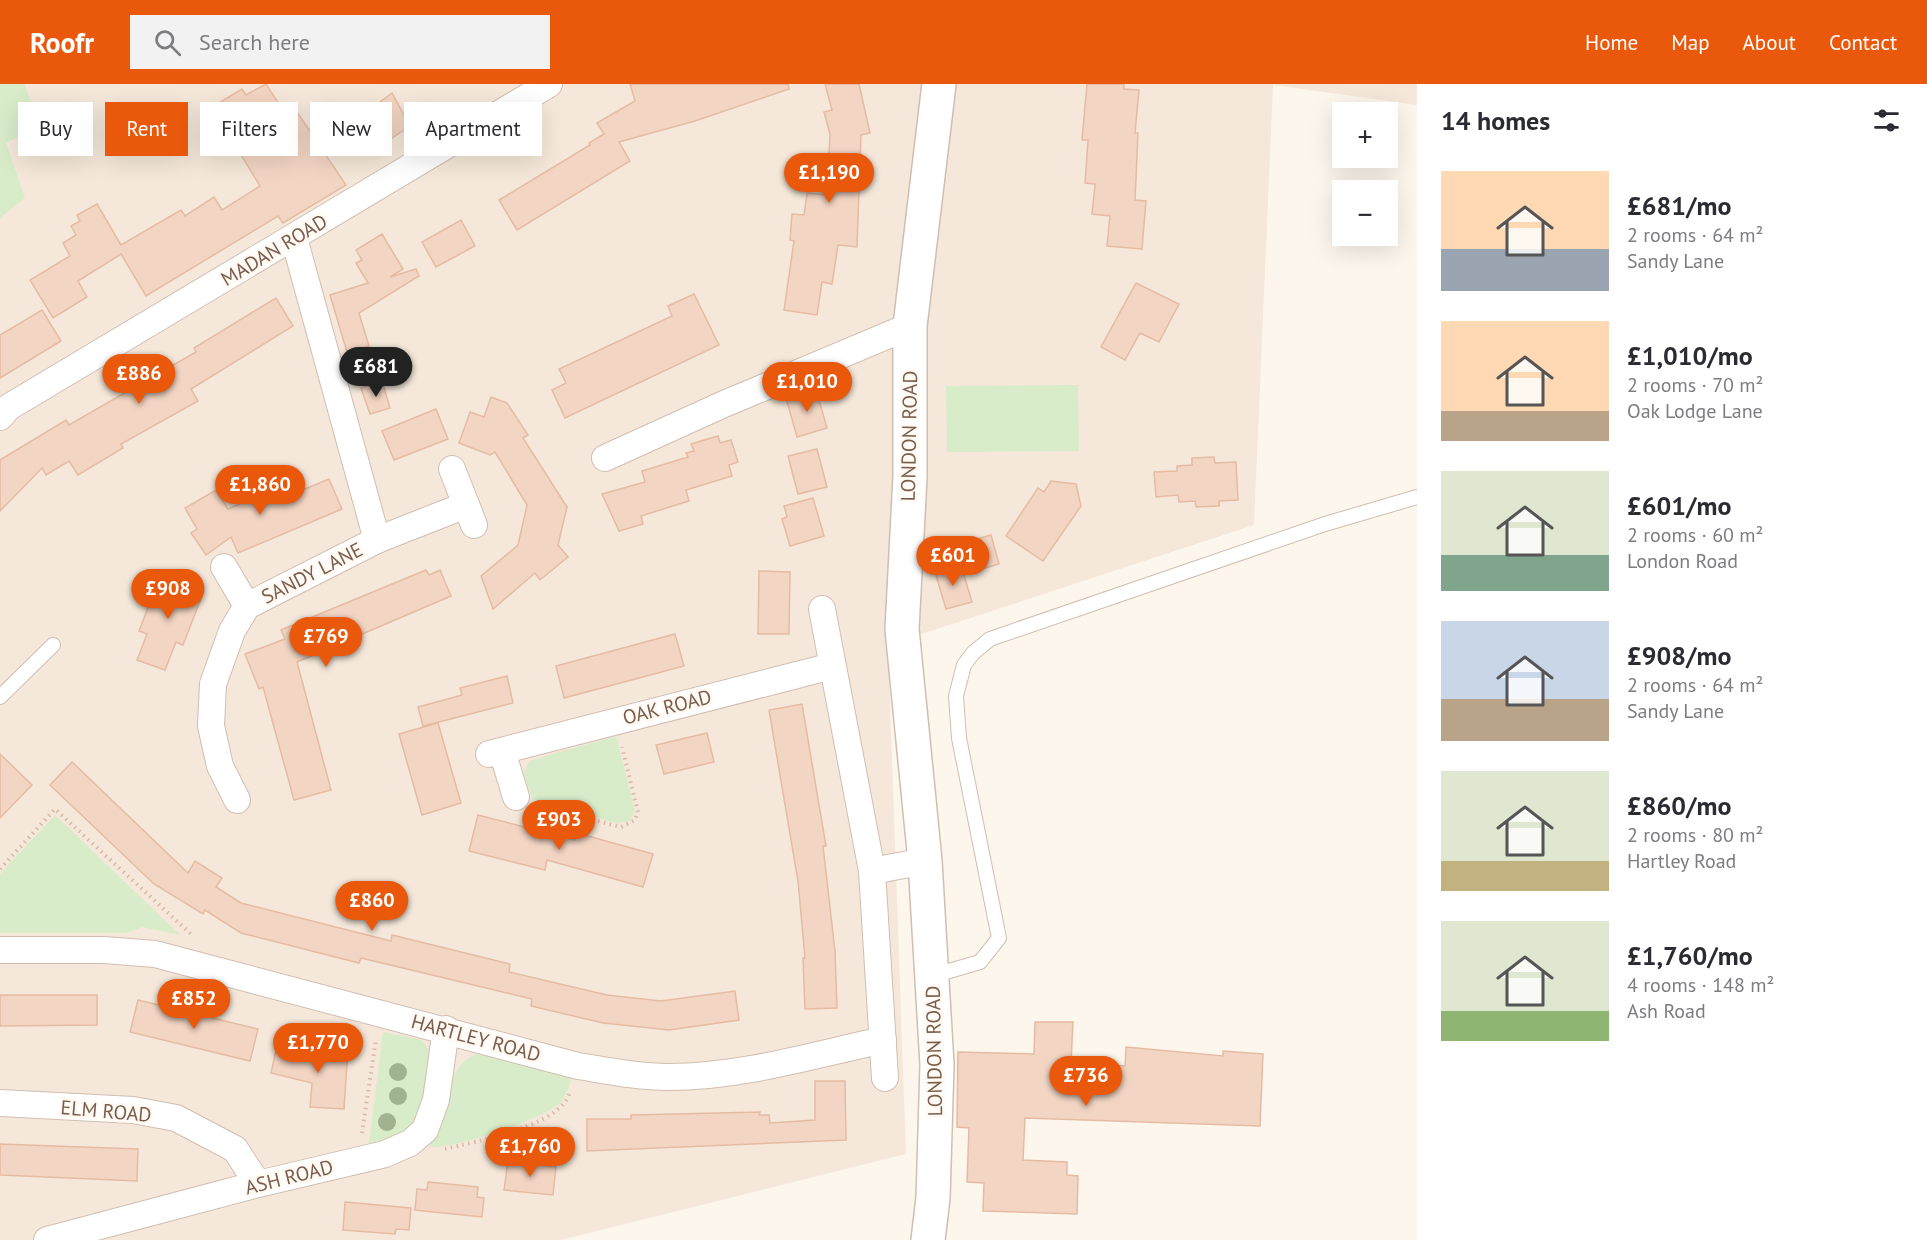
<!DOCTYPE html>
<meta charset="utf-8">
<style>
body{margin:0;font-family:"PT Sans",sans-serif;background:#f2f2f3;color:#2b2b33;height:100vh;display:flex;flex-direction:column;font-size:22px;white-space:nowrap}
*{box-sizing:border-box;margin:0}
p{font-size:20px;color:#7c7c81}
.icon{flex:none;width:33px;height:33px;fill:none;stroke:currentColor;stroke-width:2;stroke-linecap:round;stroke-linejoin:round}
.map{position:relative;flex:1;overflow:hidden}
.panel{display:flex;flex-direction:column;background:#fff;width:510px}
.panel>*{flex:none}
.guide{position:absolute;left:18px;top:18px;width:570px;height:54px;display:flex;gap:12px}
.controls{position:absolute;left:1332px;top:18px;display:grid;gap:12px}
.controls a{display:grid;place-items:center;width:66px;height:66px;border-radius:0px;background:#fff;box-shadow:0 6px 24px #0002;font-size:30px}
.price{position:absolute;translate:-50% -51px;padding:0 14px;border-radius:21px;background:#ea580c;color:#fff;font-size:20px;line-height:39px;filter:drop-shadow(0 2px 3px #0008)}
.price::after{content:'';position:absolute;left:50%;top:36px;width:18px;height:14px;margin-left:-9px;background:inherit;clip-path:polygon(0 0,100% 0,50% 100%)}
.price.on{background:#222;color:#fff}
ul{padding:0;list-style:none}
li{display:flex;align-items:center;gap:18px;height:150px;padding:0 24px}
li span{display:grid;place-items:center;flex:none;width:168px;height:120px;border-radius:0px;color:#555}
li>.icon{margin-inline-start:auto}
span .icon{width:72px;height:72px;fill:#fffc;stroke-width:1}
li b{font-size:26px}
h2{display:flex;justify-content:space-between;align-items:center;height:72px;padding:0 24px;font-size:26px}
.tag{padding:0 21px;border-radius:0px;background:#fff;box-shadow:0 6px 24px #0002;font-size:21px;line-height:54px}
.tag.on{background:#ea580c;color:#fff}
header{display:flex;align-items:center;gap:36px;box-sizing:border-box;height:84px;padding:0 30px;background:#ea580c;color:#fff}
header strong{font-size:28px}
nav{display:flex;gap:33px;margin-inline-start:auto;font-size:21px}
.search{width:420px;height:54px;background:#f2f2f3;display:flex;align-items:center;gap:15px;box-sizing:border-box;padding:0 21px;border-radius:0px;color:#7c7c81;font-size:22px}
main{display:flex;flex:1;min-height:0}
.map>svg:first-child{display:block}
.residential{fill:#f5e8da}
.green{fill:#d8ecc9}
.building{fill:#f3d5c3;stroke:#e6bba3;stroke-width:1.5}
.lines{fill:none;stroke-linecap:round;stroke-linejoin:round}
.service-casing{stroke:#d1beb0;stroke-width:16}
.minor-casing{stroke:#d1beb0;stroke-width:28}
.tertiary-casing{stroke:#d1beb0;stroke-width:36}
.path{stroke:#d9b8a5;stroke-width:4;stroke-dasharray:1.5 4.5;stroke-linecap:butt}
.service{stroke:#fff;stroke-width:14}
.minor{stroke:#fff;stroke-width:26}
.tertiary{stroke:#fff;stroke-width:33}
.tree{fill:#a0b28e}
.labels{text-anchor:middle;stroke-width:6;stroke-linejoin:round;paint-order:stroke}
.street-label{font-size:20px;fill:#7a5c4d;stroke:#fffaf3}
</style>
<header>
<strong>Roofr</strong>
<div class="search"><svg class="icon" aria-label="search" viewBox="0 0 24 24"><circle cx="10" cy="10" r="6"/><path d="M15 15l6 6"/></svg>Search here</div>
<nav><a>Home</a><a>Map</a><a>About</a><a>Contact</a></nav>
</header>
<main>
<div class="map">
<svg width="1417" height="1156" viewBox="0 0 1417 1156">
<rect width="100%" height="100%" fill="#fdf6ec"/>
<polygon class="residential" points="0,0 1417,0 1417,21 1273,1 1254,441 888,561 906,1070 561,1156 0,1156"/>
<g class="green">
<polygon points="0,0 24,0 41,41 6,59 25,114 0,134"/>
<polygon points="1078,301 1079,367 947,368 946,302"/>
<polygon points="616,652 635,727 630,737 616,739 532,715 524,690 529,677"/>
<polygon points="55,731 180,851 142,843 127,849 0,849 0,790"/>
<polygon points="383,948 422,956 430,968 428,1010 414,1040 400,1051 369,1060"/>
<path d="M477,970L572,994C569,1002 566,1013 560,1019C541,1036 456,1064 431,1063L428,1059C432,1051 437,1042 441,1034C451,1009 448,981 477,970Z"/>
</g>
<g class="building">
<polygon points="266,0 286,31 295,25 346,101 283,139 278,132 146,212 121,170 78,197 87,213 53,234 30,196 70,172 63,159 76,151 71,142 80,137 77,131 97,120 121,161 181,126 185,132 214,113 222,126 260,102 212,23 242,5 246,11"/>
<polygon points="630,0 788,0 789,5 695,37 619,58 630,77 517,146 499,116 590,61 589,59 604,50 597,39 635,17"/>
<polygon points="825,0 859,0 870,49 861,51 857,163 838,161 832,200 822,198 817,231 784,226 794,157 790,156 792,130 804,131 807,109 827,111 830,50 824,28 832,26"/>
<polygon points="1087,0 1124,0 1124,5 1139,6 1135,49 1138,49 1135,116 1146,117 1142,165 1107,162 1110,132 1092,130 1095,100 1085,99 1088,56 1082,56"/>
<polygon points="392,9 410,42 392,54 373,23"/>
<polygon points="461,136 475,162 436,183 422,158"/>
<polygon points="382,150 403,185 390,193 416,185 419,192 359,229 369,262 347,268 330,211 368,199 356,179 362,176 356,166"/>
<polygon points="1136,199 1179,220 1159,258 1140,249 1125,276 1101,263"/>
<polygon points="694,210 719,261 565,334 552,306 566,299 559,285 672,232 668,222"/>
<polygon points="276,214 293,242 191,305 198,317 121,360 123,364 78,391 69,377 46,391 42,384 0,427 0,376 66,336 69,341 196,268 194,264"/>
<polygon points="42,226 61,257 0,294 0,251"/>
<polygon points="382,297 390,324 370,330 361,304"/>
<polygon points="816,305 827,344 797,353 786,314"/>
<polygon points="491,313 507,319 528,351 523,354 567,423 558,461 568,473 540,496 535,489 493,525 481,492 518,461 527,421 495,368 490,371 459,359 470,328 484,333"/>
<polygon points="436,325 448,355 394,376 382,347"/>
<polygon points="718,352 720,359 731,356 738,378 729,381 732,392 686,406 689,417 641,432 643,440 619,447 602,410 645,398 642,387 688,373 686,369 694,367 691,360"/>
<polygon points="817,365 827,403 798,410 788,372"/>
<polygon points="1214,373 1215,379 1236,378 1238,416 1219,417 1219,422 1196,423 1195,417 1179,418 1178,411 1156,413 1154,388 1177,387 1177,382 1192,381 1192,374"/>
<polygon points="329,395 342,425 238,469 231,453 206,471 191,449 197,445 185,424 216,406 228,425 290,398 295,409"/>
<polygon points="1051,397 1076,400 1081,422 1043,477 1006,452 1038,404 1044,408"/>
<polygon points="813,414 824,452 790,462 782,435 787,433 784,422"/>
<polygon points="991,451 999,480 968,489 960,460"/>
<polygon points="961,481 972,518 946,525 935,488"/>
<polygon points="426,486 429,491 440,486 451,512 297,578 331,706 294,716 263,603 259,605 245,570 285,555 281,546"/>
<polygon points="759,487 790,488 789,550 758,550"/>
<polygon points="161,490 204,507 183,561 176,558 165,586 137,576 147,550 139,547"/>
<polygon points="675,550 684,582 564,614 556,582"/>
<polygon points="507,592 513,619 423,642 418,623 462,611 460,604"/>
<polygon points="802,620 826,762 823,762 835,867 837,924 805,925 803,874 805,874 798,797 769,626"/>
<polygon points="438,639 461,719 422,731 399,650"/>
<polygon points="707,649 714,678 664,690 656,661"/>
<polygon points="0,670 32,701 0,734"/>
<polygon points="72,678 188,789 195,777 222,794 216,803 241,819 391,857 392,851 510,880 509,888 607,911 661,917 735,907 739,936 669,946 603,939 531,922 532,915 361,874 359,879 241,849 205,826 203,830 154,800 50,701"/>
<polygon points="478,731 575,756 577,749 653,770 643,803 547,776 545,786 469,767"/>
<polygon points="0,911 97,911 97,941 0,942"/>
<polygon points="138,916 258,945 250,977 130,948"/>
<polygon points="1035,938 1073,938 1071,979 1125,982 1126,963 1223,972 1223,967 1263,970 1260,1042 1025,1034 1023,1076 1067,1078 1067,1091 1078,1092 1077,1130 983,1127 984,1099 967,1098 969,1044 957,1043 958,968 1034,970"/>
<polygon points="315,962 348,965 344,1025 310,1023 312,999 271,989 276,966 314,975"/>
<polygon points="815,997 845,997 846,1056 587,1067 587,1035 631,1035 631,1031 760,1028 759,1031 769,1031 770,1039 815,1036"/>
<polygon points="0,1060 138,1065 137,1097 0,1091"/>
<polygon points="508,1077 556,1083 553,1111 504,1106"/>
<polygon points="428,1098 478,1103 477,1113 484,1114 482,1133 415,1126 417,1105 427,1106"/>
<polygon points="345,1118 411,1124 409,1146 396,1145 395,1150 343,1146"/>
</g>
<g class="lines">
<g class="service-casing">
<g id="service">
<polyline points="0,613 53,561"/>
<polyline points="932,892 980,878 999,854 959,654 956,612 964,581 973,569 990,555 1325,440 1417,413"/>
</g>
</g>
<g class="minor-casing">
<g id="minor">
<polyline points="294,154 377,456"/>
<polyline points="0,333 9,323 549,0"/>
<polyline points="605,374 724,320 910,242"/>
<polyline points="452,385 474,441"/>
<polyline points="224,483 247,522"/>
<polyline points="822,525 872,787 885,994"/>
<polyline points="502,667 516,713"/>
<polyline points="489,670 832,582"/>
<polyline points="237,716 220,682 211,642 213,600 232,547 247,522 377,456 466,421"/>
<polyline points="872,787 925,777"/>
<path d="M0,866H104L155,870L578,982C609,987 638,993 669,993C741,993 813,971 883,956"/>
<polyline points="0,1019 133,1026 176,1034 235,1065 258,1100"/>
<polyline points="47,1156 258,1100 385,1070 410,1059 425,1046 436,1016 446,945"/>
</g>
</g>
<g class="tertiary-casing">
<polyline id="tertiary" points="928,1156 933,1114 937,981 925,777 902,545 910,393 910,242 939,0"/>
</g>
<g class="path">
<polyline points="540,722 621,743 635,736 638,728 622,663"/>
<polyline points="0,785 55,725 192,851"/>
<polyline points="362,1049 376,955"/>
<path d="M445,1065C476,1057 560,1043 570,1008"/>
</g>
<use href="#service" class="service"/>
<use href="#minor" class="minor"/>
<use href="#tertiary" class="tertiary"/>
</g>
<g class="tree">
<circle cx="398" cy="988" r="9"/>
<circle cx="398" cy="1012" r="9"/>
<circle cx="387" cy="1038" r="9"/>
</g>
<g class="labels">
<g class="street-label">
<text transform="translate(274 166) rotate(-31)" y="7">MADAN ROAD</text>
<text transform="translate(909 352) rotate(-89)" y="7">LONDON ROAD</text>
<text transform="translate(312 489) rotate(-27)" y="7">SANDY LANE</text>
<text transform="translate(667 623) rotate(-14)" y="7">OAK ROAD</text>
<text transform="translate(476 954) rotate(15)" y="7">HARTLEY ROAD</text>
<text transform="translate(934 967) rotate(-91)" y="7">LONDON ROAD</text>
<text transform="translate(106 1027) rotate(5)" y="7">ELM ROAD</text>
<text transform="translate(289 1093) rotate(-14)" y="7">ASH ROAD</text>
</g>
</g>
</svg>
<div class="controls">
<a>+</a>
<a>−</a>
</div>
<b class="price" style="left:829px;top:120px">£1,190</b>
<b class="price on" style="left:376px;top:314px">£681</b>
<b class="price" style="left:139px;top:321px">£886</b>
<b class="price" style="left:807px;top:329px">£1,010</b>
<b class="price" style="left:260px;top:432px">£1,860</b>
<b class="price" style="left:953px;top:503px">£601</b>
<b class="price" style="left:168px;top:536px">£908</b>
<b class="price" style="left:326px;top:584px">£769</b>
<b class="price" style="left:559px;top:767px">£903</b>
<b class="price" style="left:372px;top:848px">£860</b>
<b class="price" style="left:194px;top:946px">£852</b>
<b class="price" style="left:318px;top:990px">£1,770</b>
<b class="price" style="left:1086px;top:1023px">£736</b>
<b class="price" style="left:530px;top:1094px">£1,760</b>
<div class="guide">
<a class="tag">Buy</a>
<a class="tag on">Rent</a>
<a class="tag">Filters</a>
<a class="tag">New</a>
<a class="tag">Apartment</a>
</div>
</div>
<section class="panel">
<h2>14 homes<svg class="icon" aria-label="filters" viewBox="0 0 24 24"><path d="M4 7h16M4 17h16"/><circle cx="9" cy="7" r="2"/><circle cx="15" cy="17" r="2"/></svg></h2>
<ul>
<li><span style="background:linear-gradient(#ffd9b3 65%,#9aa5b1 0)"><svg class="icon" aria-label="home" viewBox="0 0 24 24"><path d="M3 11l9-7 9 7M6 9v11h12V9"/></svg></span><div><b>£681/mo</b><p>2 rooms · 64 m²</p><p>Sandy Lane</p></div></li>
<li><span style="background:linear-gradient(#ffd9b3 75%,#b9a48a 0)"><svg class="icon" aria-label="home" viewBox="0 0 24 24"><path d="M3 11l9-7 9 7M6 9v11h12V9"/></svg></span><div><b>£1,010/mo</b><p>2 rooms · 70 m²</p><p>Oak Lodge Lane</p></div></li>
<li><span style="background:linear-gradient(#dfe7d0 70%,#7fa58c 0)"><svg class="icon" aria-label="home" viewBox="0 0 24 24"><path d="M3 11l9-7 9 7M6 9v11h12V9"/></svg></span><div><b>£601/mo</b><p>2 rooms · 60 m²</p><p>London Road</p></div></li>
<li><span style="background:linear-gradient(#c9d6e8 65%,#b9a48a 0)"><svg class="icon" aria-label="home" viewBox="0 0 24 24"><path d="M3 11l9-7 9 7M6 9v11h12V9"/></svg></span><div><b>£908/mo</b><p>2 rooms · 64 m²</p><p>Sandy Lane</p></div></li>
<li><span style="background:linear-gradient(#dfe7d0 75%,#c2b280 0)"><svg class="icon" aria-label="home" viewBox="0 0 24 24"><path d="M3 11l9-7 9 7M6 9v11h12V9"/></svg></span><div><b>£860/mo</b><p>2 rooms · 80 m²</p><p>Hartley Road</p></div></li>
<li><span style="background:linear-gradient(#dfe7d0 75%,#8fb573 0)"><svg class="icon" aria-label="home" viewBox="0 0 24 24"><path d="M3 11l9-7 9 7M6 9v11h12V9"/></svg></span><div><b>£1,760/mo</b><p>4 rooms · 148 m²</p><p>Ash Road</p></div></li>
</ul>
</section>
</main>
